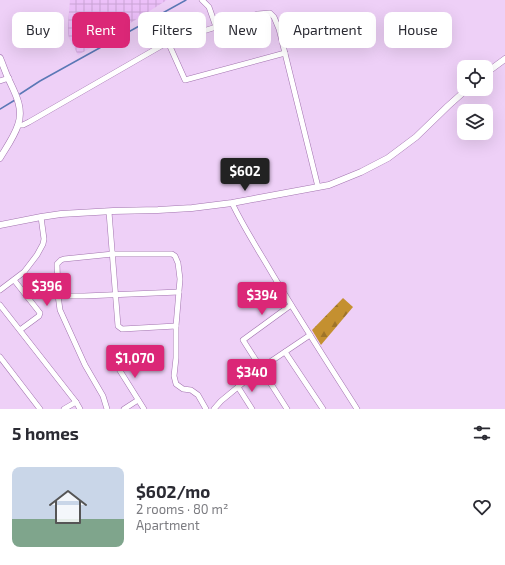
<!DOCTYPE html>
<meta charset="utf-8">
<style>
body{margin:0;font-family:"Exo 2",sans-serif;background:#f7f7f7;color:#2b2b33;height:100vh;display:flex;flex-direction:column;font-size:15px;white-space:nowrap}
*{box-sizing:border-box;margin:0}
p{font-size:13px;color:#7c7c81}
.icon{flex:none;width:22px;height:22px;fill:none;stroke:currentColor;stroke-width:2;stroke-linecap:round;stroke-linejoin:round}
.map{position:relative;height:409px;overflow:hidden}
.details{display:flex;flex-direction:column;background:#fff;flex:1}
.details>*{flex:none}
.guide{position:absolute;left:12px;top:12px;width:481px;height:36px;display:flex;gap:8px}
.controls{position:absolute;left:457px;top:60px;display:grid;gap:8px}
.controls a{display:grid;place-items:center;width:36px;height:36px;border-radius:8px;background:#fff;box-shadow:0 4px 16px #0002;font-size:20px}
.price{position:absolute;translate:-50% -34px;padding:0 9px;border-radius:4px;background:#db2777;color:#fff;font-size:13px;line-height:26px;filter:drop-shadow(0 1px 2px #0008)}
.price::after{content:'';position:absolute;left:50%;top:24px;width:12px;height:9px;margin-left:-6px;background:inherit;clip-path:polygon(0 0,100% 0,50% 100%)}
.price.on{background:#222;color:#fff}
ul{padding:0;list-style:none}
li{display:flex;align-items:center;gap:12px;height:100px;padding:0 12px}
li span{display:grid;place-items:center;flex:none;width:112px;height:80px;border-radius:8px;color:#555}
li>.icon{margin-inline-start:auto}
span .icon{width:48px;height:48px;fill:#fffc;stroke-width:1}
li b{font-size:17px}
h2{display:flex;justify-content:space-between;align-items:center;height:48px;padding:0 12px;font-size:17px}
.pill{padding:0 14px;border-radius:8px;background:#fff;box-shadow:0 4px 16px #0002;font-size:14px;line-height:36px}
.pill.on{background:#db2777;color:#fff}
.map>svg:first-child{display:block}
.industrial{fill:url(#industrial-grid)}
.forest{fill:url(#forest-firs)}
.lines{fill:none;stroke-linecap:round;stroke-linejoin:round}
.stream{stroke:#5b78b6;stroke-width:1.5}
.minor-casing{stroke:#a273af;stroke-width:6}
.tertiary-casing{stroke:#a273af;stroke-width:7}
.minor{stroke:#fff;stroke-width:5}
.tertiary{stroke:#fff;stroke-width:6}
</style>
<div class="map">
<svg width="505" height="409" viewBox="0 0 505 409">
<defs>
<pattern id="industrial-grid" width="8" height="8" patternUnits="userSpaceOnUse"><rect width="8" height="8" fill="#ecc0f9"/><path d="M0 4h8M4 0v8" fill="none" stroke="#caa4d5"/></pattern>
<pattern id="forest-firs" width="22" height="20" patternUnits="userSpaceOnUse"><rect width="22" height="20" fill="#c49030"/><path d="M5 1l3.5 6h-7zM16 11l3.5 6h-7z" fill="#9f7429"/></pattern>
</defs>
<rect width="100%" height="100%" fill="#eed0f7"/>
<polygon class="industrial" points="70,0 167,0 94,46 78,55 69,38 68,34 68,24"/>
<polygon class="forest" points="343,298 353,307 321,345 312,330"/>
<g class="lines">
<g class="stream">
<polyline points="20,94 40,81 186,0"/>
<polyline points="0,109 15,100"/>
</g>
<g class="minor-casing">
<g id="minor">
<polyline points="202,0 209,7 216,27"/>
<polyline points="168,42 185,80 285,53"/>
<polyline points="0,81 9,78"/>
<polyline points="18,125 23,125 29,122 168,42 258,14 270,13 274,17 279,29 318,187"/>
<path d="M232,203C244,228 259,251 273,275C300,320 329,365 357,409"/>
<polyline points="109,212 118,326 122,329 176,326"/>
<polyline points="14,280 40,313 39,316 20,330"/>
<polyline points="0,290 24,272 37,255 43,244 44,239 41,217"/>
<polyline points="58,295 65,296 84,296 179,292"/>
<polyline points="0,305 76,402 80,409"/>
<polyline points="285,352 323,409"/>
<polyline points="0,357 40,409"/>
<polyline points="112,358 144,409"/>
<polyline points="238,387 252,409"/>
<polyline points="64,409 76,402"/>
<polyline points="107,409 103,396 85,365 60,310 58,295 57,264 61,260 64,259 113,254 172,254 175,256 178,263 180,279 176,326 176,358 174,376 176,384 183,389 191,390 198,395 206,409"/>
<polyline points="124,409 138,400"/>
<polyline points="214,409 221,401 261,368 310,335"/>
<polyline points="287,409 243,340 291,305"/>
</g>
</g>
<g class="tertiary-casing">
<g id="tertiary">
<path d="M0,58C3,65 5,71 8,78C15,93 24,108 18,125C14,137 6,148 0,158"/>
<polyline points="486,73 505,59"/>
<polyline points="0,225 41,217 61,214 113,211 158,210 192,208 232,203 329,185 361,172 388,158 416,137 448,106 467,89"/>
</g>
</g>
<use href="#minor" class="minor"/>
<use href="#tertiary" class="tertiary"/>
</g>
</svg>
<div class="controls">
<a><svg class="icon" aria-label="locate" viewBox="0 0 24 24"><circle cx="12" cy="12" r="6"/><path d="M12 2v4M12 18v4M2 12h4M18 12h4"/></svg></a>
<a><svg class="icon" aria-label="layers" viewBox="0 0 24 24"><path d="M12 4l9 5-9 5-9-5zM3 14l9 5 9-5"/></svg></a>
</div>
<b class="price on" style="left:245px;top:192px">$602</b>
<b class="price" style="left:47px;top:307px">$396</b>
<b class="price" style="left:262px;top:316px">$394</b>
<b class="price" style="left:135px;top:379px">$1,070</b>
<b class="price" style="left:252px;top:393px">$340</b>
<div class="guide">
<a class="pill">Buy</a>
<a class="pill on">Rent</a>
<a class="pill">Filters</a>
<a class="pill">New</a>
<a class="pill">Apartment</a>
<a class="pill">House</a>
</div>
</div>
<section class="details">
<h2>5 homes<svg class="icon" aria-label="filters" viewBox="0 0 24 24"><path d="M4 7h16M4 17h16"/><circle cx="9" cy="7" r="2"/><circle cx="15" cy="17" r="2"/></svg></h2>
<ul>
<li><span style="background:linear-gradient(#c9d6e8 65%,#7fa58c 0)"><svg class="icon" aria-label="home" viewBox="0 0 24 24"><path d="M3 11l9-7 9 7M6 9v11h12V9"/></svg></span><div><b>$602/mo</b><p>2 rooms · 80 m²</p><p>Apartment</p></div><svg class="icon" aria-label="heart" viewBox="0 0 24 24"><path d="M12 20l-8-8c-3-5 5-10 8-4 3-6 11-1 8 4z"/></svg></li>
</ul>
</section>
